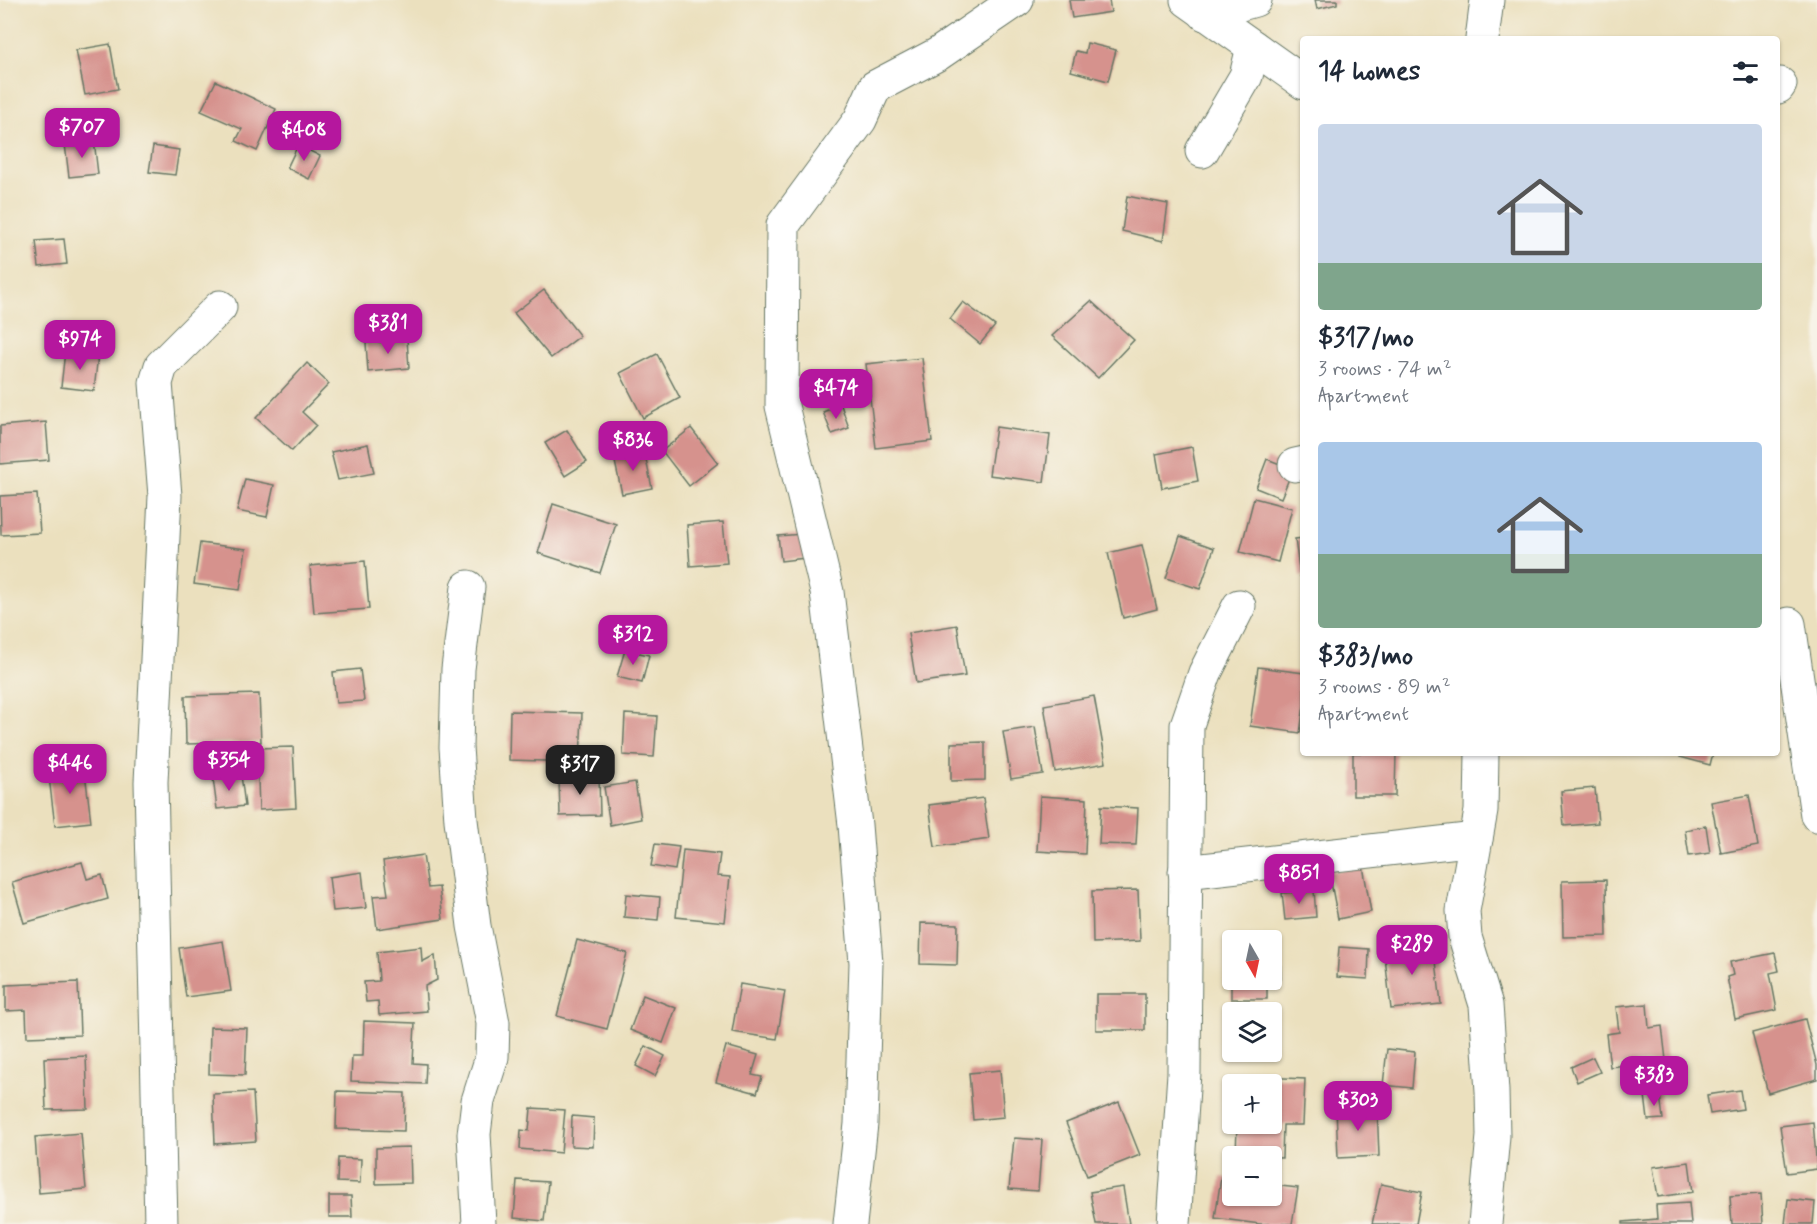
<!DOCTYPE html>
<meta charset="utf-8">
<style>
body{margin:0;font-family:Mynerve,sans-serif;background:#f2f2f3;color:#1f2937;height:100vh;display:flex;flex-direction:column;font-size:22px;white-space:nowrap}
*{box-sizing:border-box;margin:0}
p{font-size:20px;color:#747a83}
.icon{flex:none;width:33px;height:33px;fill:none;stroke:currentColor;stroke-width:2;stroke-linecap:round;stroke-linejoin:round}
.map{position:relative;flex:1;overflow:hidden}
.panel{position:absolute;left:1300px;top:36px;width:480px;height:720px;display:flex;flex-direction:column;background:#fff;border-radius:6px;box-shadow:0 2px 4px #0004}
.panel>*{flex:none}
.needle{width:39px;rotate:171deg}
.fabs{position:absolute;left:1222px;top:930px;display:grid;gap:12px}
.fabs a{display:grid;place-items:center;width:60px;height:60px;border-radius:6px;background:#fff;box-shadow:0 2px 4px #0004;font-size:30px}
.price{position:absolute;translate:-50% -51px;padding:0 14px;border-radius:12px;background:#b5179e;color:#fff;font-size:20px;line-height:39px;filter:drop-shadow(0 2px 3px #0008)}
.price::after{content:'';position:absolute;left:50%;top:36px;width:18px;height:14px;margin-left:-9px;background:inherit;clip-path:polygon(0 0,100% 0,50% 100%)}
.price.selected{background:#222;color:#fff}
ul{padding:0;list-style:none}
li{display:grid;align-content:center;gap:12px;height:318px;padding:0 18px}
li span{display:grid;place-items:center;height:186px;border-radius:6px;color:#555}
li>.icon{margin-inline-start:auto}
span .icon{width:108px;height:108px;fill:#fffc;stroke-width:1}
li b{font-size:26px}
h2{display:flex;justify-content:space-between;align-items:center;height:72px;padding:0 18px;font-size:26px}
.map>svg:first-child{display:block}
.building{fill:#d6928d}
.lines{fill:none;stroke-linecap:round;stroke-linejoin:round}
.street-casing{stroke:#667664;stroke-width:35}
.street{stroke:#fff;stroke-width:33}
</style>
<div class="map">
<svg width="1817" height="1224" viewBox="0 0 1817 1224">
<rect width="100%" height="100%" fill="#f7f3e8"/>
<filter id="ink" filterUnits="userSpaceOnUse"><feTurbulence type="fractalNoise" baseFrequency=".0167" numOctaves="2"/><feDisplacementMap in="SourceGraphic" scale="12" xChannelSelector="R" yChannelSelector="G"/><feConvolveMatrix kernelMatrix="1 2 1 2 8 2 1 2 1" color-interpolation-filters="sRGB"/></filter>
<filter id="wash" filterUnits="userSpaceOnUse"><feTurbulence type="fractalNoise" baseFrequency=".008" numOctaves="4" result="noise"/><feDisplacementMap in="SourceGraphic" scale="24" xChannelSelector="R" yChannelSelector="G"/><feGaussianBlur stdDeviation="1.35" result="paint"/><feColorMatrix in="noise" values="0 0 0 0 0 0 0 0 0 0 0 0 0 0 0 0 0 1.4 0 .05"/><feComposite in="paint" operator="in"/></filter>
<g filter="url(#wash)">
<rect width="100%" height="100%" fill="#ebe0be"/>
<g id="blocks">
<g class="building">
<polygon points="1069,0 1109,0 1111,12 1072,18"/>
<polygon points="1315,0 1337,0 1337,4 1317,9"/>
<polygon points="1087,43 1116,50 1108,81 1071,71 1076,51 1085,53"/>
<polygon points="110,44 118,89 85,95 76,50"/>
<polygon points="216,81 276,109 257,151 236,141 242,129 201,111"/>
<polygon points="94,140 98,174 69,177 65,144"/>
<polygon points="298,145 320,156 309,179 287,168"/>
<polygon points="153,146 179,150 175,175 149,172"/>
<polygon points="1127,196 1168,204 1163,241 1122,231"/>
<polygon points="64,239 67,264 39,267 36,241"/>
<polygon points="544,290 580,336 551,358 514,313"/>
<polygon points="1091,301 1134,340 1098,378 1052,336"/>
<polygon points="963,302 995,326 980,344 950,319"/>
<polygon points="407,339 409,368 368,372 366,343"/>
<polygon points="65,351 98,354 94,391 61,387"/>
<polygon points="657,354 680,398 643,418 620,373"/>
<polygon points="922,358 932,441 876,448 866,364"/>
<polygon points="307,363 329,384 302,412 316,425 292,451 256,418"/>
<polygon points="841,405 849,428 832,434 823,412"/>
<polygon points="46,422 49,460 0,464 0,426"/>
<polygon points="996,427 1050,435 1044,482 989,475"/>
<polygon points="691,428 718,463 689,486 662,451"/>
<polygon points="567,430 587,462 565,476 545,443"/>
<polygon points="368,444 374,473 338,480 331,452"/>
<polygon points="1192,447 1198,481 1162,488 1156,454"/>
<polygon points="644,450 652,488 622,494 614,457"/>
<polygon points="1267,459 1293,469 1281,498 1256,488"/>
<polygon points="245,479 274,485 267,517 237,511"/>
<polygon points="37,494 40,533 1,535 0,496"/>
<polygon points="1254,498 1292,508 1278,562 1240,552"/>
<polygon points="553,504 616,524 600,573 538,553"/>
<polygon points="723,522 727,563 690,566 687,525"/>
<polygon points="802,534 805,558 781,561 778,536"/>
<polygon points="1180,536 1214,548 1200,589 1166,578"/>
<polygon points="1304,538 1304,575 1300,576 1295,539"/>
<polygon points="200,543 246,549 240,590 194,584"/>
<polygon points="1142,545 1157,609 1123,618 1108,553"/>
<polygon points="365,561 369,609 314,613 310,566"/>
<polygon points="957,625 965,676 916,683 908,633"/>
<polygon points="625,650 649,655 642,683 617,677"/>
<polygon points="1258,667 1304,673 1304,705 1300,733 1250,726"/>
<polygon points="360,669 364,701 336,703 333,672"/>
<polygon points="259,694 261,742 186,744 185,696"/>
<polygon points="1094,696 1106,763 1055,772 1044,705"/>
<polygon points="510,711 582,713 580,762 509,760"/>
<polygon points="625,714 657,716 654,757 623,755"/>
<polygon points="1035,727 1043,774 1011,779 1003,732"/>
<polygon points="985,742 985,780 951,781 951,743"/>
<polygon points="293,747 296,808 259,810 257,748"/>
<polygon points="1353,753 1396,753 1395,796 1353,796"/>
<polygon points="1681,753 1713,753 1710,765 1680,757"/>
<polygon points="84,764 91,822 55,826 48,769"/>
<polygon points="241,775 245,806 217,809 213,778"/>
<polygon points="599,776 600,815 560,816 559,777"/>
<polygon points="635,782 641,819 610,825 604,787"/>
<polygon points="1595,788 1598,823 1564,826 1561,791"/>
<polygon points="1749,795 1758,846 1721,853 1711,802"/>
<polygon points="1040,796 1087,799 1085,854 1037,851"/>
<polygon points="983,798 989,839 935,847 929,805"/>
<polygon points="1101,806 1138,808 1136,845 1099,844"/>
<polygon points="1706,826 1710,853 1689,856 1685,830"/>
<polygon points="655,844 679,847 675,870 651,866"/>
<polygon points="683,850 720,854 717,876 730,877 725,922 676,917"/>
<polygon points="423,855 428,888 439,887 443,919 377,929 373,896 388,895 383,861"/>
<polygon points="82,862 87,879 102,875 108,899 24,923 12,882"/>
<polygon points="1363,866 1371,912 1338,919 1329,872"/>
<polygon points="362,872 366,908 333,911 329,877"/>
<polygon points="1606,880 1607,936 1563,937 1562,881"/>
<polygon points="1138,890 1140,941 1093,943 1092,891"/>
<polygon points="1314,890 1316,917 1285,920 1282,893"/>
<polygon points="626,894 660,897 658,920 624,917"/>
<polygon points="921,923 958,924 957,965 920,964"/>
<polygon points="577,940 627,953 607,1029 557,1016"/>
<polygon points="223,941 231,991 186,997 179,948"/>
<polygon points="1434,944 1441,1004 1391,1009 1384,949"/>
<polygon points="421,947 422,962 435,955 437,980 425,986 427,1011 379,1015 378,1001 366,1002 364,982 379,981 377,952"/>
<polygon points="1339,947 1369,949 1368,979 1337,977"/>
<polygon points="1272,952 1280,952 1281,979 1272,979"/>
<polygon points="1775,953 1779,971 1770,973 1777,1010 1735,1019 1727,977 1733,975 1730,962"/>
<rect x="1231" y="980" width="36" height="19"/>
<polygon points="78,982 80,1035 27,1037 26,1010 6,1011 6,985"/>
<polygon points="740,984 785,991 777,1039 732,1032"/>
<rect x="1096" y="994" width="49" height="36"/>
<polygon points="643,995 676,1008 663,1043 630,1030"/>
<polygon points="1647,1004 1649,1028 1662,1026 1666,1060 1610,1067 1606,1034 1619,1032 1616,1007"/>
<polygon points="1805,1019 1817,1065 1817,1079 1768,1093 1752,1033"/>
<polygon points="364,1021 415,1023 413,1063 426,1064 425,1084 351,1081 352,1056 363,1056"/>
<polygon points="210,1027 247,1028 245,1075 209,1074"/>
<polygon points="646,1046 665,1056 655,1076 636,1066"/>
<polygon points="726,1046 758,1055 752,1075 762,1077 757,1093 716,1082"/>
<polygon points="1387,1049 1415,1052 1412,1088 1383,1085"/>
<polygon points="86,1056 88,1109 46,1110 44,1058"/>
<polygon points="1593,1057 1600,1072 1577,1082 1571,1067"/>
<polygon points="1000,1070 1004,1117 973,1120 969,1073"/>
<polygon points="1263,1077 1305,1079 1303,1125 1283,1125 1282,1158 1236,1156 1237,1124 1272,1124 1272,1084 1263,1084"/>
<polygon points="1740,1090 1743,1109 1710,1114 1707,1095"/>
<polygon points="337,1091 405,1093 404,1131 336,1129"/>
<polygon points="253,1092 256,1141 215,1144 213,1094"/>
<polygon points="1660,1094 1663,1119 1648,1120 1645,1095"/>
<polygon points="1119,1102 1140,1155 1087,1176 1066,1123"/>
<polygon points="1377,1105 1379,1156 1338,1158 1336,1107"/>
<polygon points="531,1108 565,1110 561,1153 520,1149 521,1130 529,1131"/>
<polygon points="572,1116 594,1118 593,1147 571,1146"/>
<polygon points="1813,1122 1817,1169 1787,1173 1780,1126"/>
<polygon points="81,1133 86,1189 39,1193 35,1137"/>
<polygon points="1014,1138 1042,1140 1038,1191 1009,1189"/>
<polygon points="410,1147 411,1183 376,1184 376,1148"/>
<polygon points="338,1158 361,1159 360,1183 337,1182"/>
<polygon points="1689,1162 1693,1192 1658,1197 1653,1167"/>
<polygon points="1221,1177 1233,1179 1233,1196 1272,1196 1272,1185 1298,1188 1292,1224 1260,1224 1215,1218"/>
<polygon points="517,1180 548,1182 544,1221 514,1218"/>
<polygon points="1381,1184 1422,1192 1416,1224 1372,1224"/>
<polygon points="1123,1187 1129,1224 1096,1224 1090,1192"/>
<polygon points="1761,1194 1763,1224 1732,1224 1730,1196"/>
<polygon points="329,1196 351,1196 352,1217 329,1217"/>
<polygon points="1788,1199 1815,1202 1813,1224 1785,1224"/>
<polygon points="1689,1203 1691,1224 1623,1224 1623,1222 1657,1219 1656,1205"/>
</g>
</g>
</g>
<g filter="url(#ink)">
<use href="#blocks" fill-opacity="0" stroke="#667664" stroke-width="1.5"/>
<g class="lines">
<g class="street-casing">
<g id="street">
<polyline points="1187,0 1304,83"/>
<polyline points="1205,14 1255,0"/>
<polyline points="1482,39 1487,0"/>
<polyline points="1778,87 1780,84"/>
<polyline points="1202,151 1246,76 1253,47"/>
<polyline points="1295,465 1304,463"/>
<polyline points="468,587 458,669 456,747 461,820 474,926 493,1023 492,1057 478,1101 474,1134 479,1224"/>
<polyline points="1789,624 1817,815"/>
<polyline points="1482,753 1481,811 1463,911 1465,937 1486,1005 1492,1091 1493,1136 1485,1224"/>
<polyline points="1185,872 1476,839"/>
<polyline points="161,1224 151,782 165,496 156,383 161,366 220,307"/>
<polyline points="850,1224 861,1124 866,963 855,825 827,592 782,406 783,225 860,120 875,87 938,54 1017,0"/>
<polyline points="1174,1224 1184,1073 1187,725 1205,673 1239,606"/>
</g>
</g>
<use href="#street" class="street"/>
</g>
</g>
</svg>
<div class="fabs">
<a><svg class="needle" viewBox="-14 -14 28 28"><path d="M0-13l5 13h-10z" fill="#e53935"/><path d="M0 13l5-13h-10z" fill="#747a83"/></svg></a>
<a><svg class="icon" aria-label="layers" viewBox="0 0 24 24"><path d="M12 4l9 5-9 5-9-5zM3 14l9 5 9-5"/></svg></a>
<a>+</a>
<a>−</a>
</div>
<b class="price" style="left:82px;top:159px">$707</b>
<b class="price" style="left:304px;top:162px">$408</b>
<b class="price" style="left:388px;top:355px">$381</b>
<b class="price" style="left:80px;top:371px">$974</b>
<b class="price" style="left:836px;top:420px">$474</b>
<b class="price" style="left:633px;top:472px">$836</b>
<b class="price" style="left:633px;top:666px">$312</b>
<b class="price" style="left:229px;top:792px">$354</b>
<b class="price" style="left:70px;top:795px">$446</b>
<b class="price selected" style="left:580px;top:796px">$317</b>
<b class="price" style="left:1299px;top:905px">$851</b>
<b class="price" style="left:1412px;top:976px">$289</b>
<b class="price" style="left:1654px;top:1107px">$383</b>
<b class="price" style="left:1358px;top:1132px">$303</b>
<section class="panel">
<h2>14 homes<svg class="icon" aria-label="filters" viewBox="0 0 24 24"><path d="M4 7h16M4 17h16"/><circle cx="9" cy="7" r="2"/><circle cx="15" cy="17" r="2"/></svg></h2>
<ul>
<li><span style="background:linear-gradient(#c9d6e8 75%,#7fa58c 0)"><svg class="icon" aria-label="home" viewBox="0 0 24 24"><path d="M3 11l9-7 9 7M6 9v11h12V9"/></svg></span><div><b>$317/mo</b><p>3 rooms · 74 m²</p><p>Apartment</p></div></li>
<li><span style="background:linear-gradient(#a9c7e8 60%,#7fa58c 0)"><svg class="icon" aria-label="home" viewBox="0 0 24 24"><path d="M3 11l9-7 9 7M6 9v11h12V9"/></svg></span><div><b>$383/mo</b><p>3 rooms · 89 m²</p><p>Apartment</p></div></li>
</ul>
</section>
</div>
